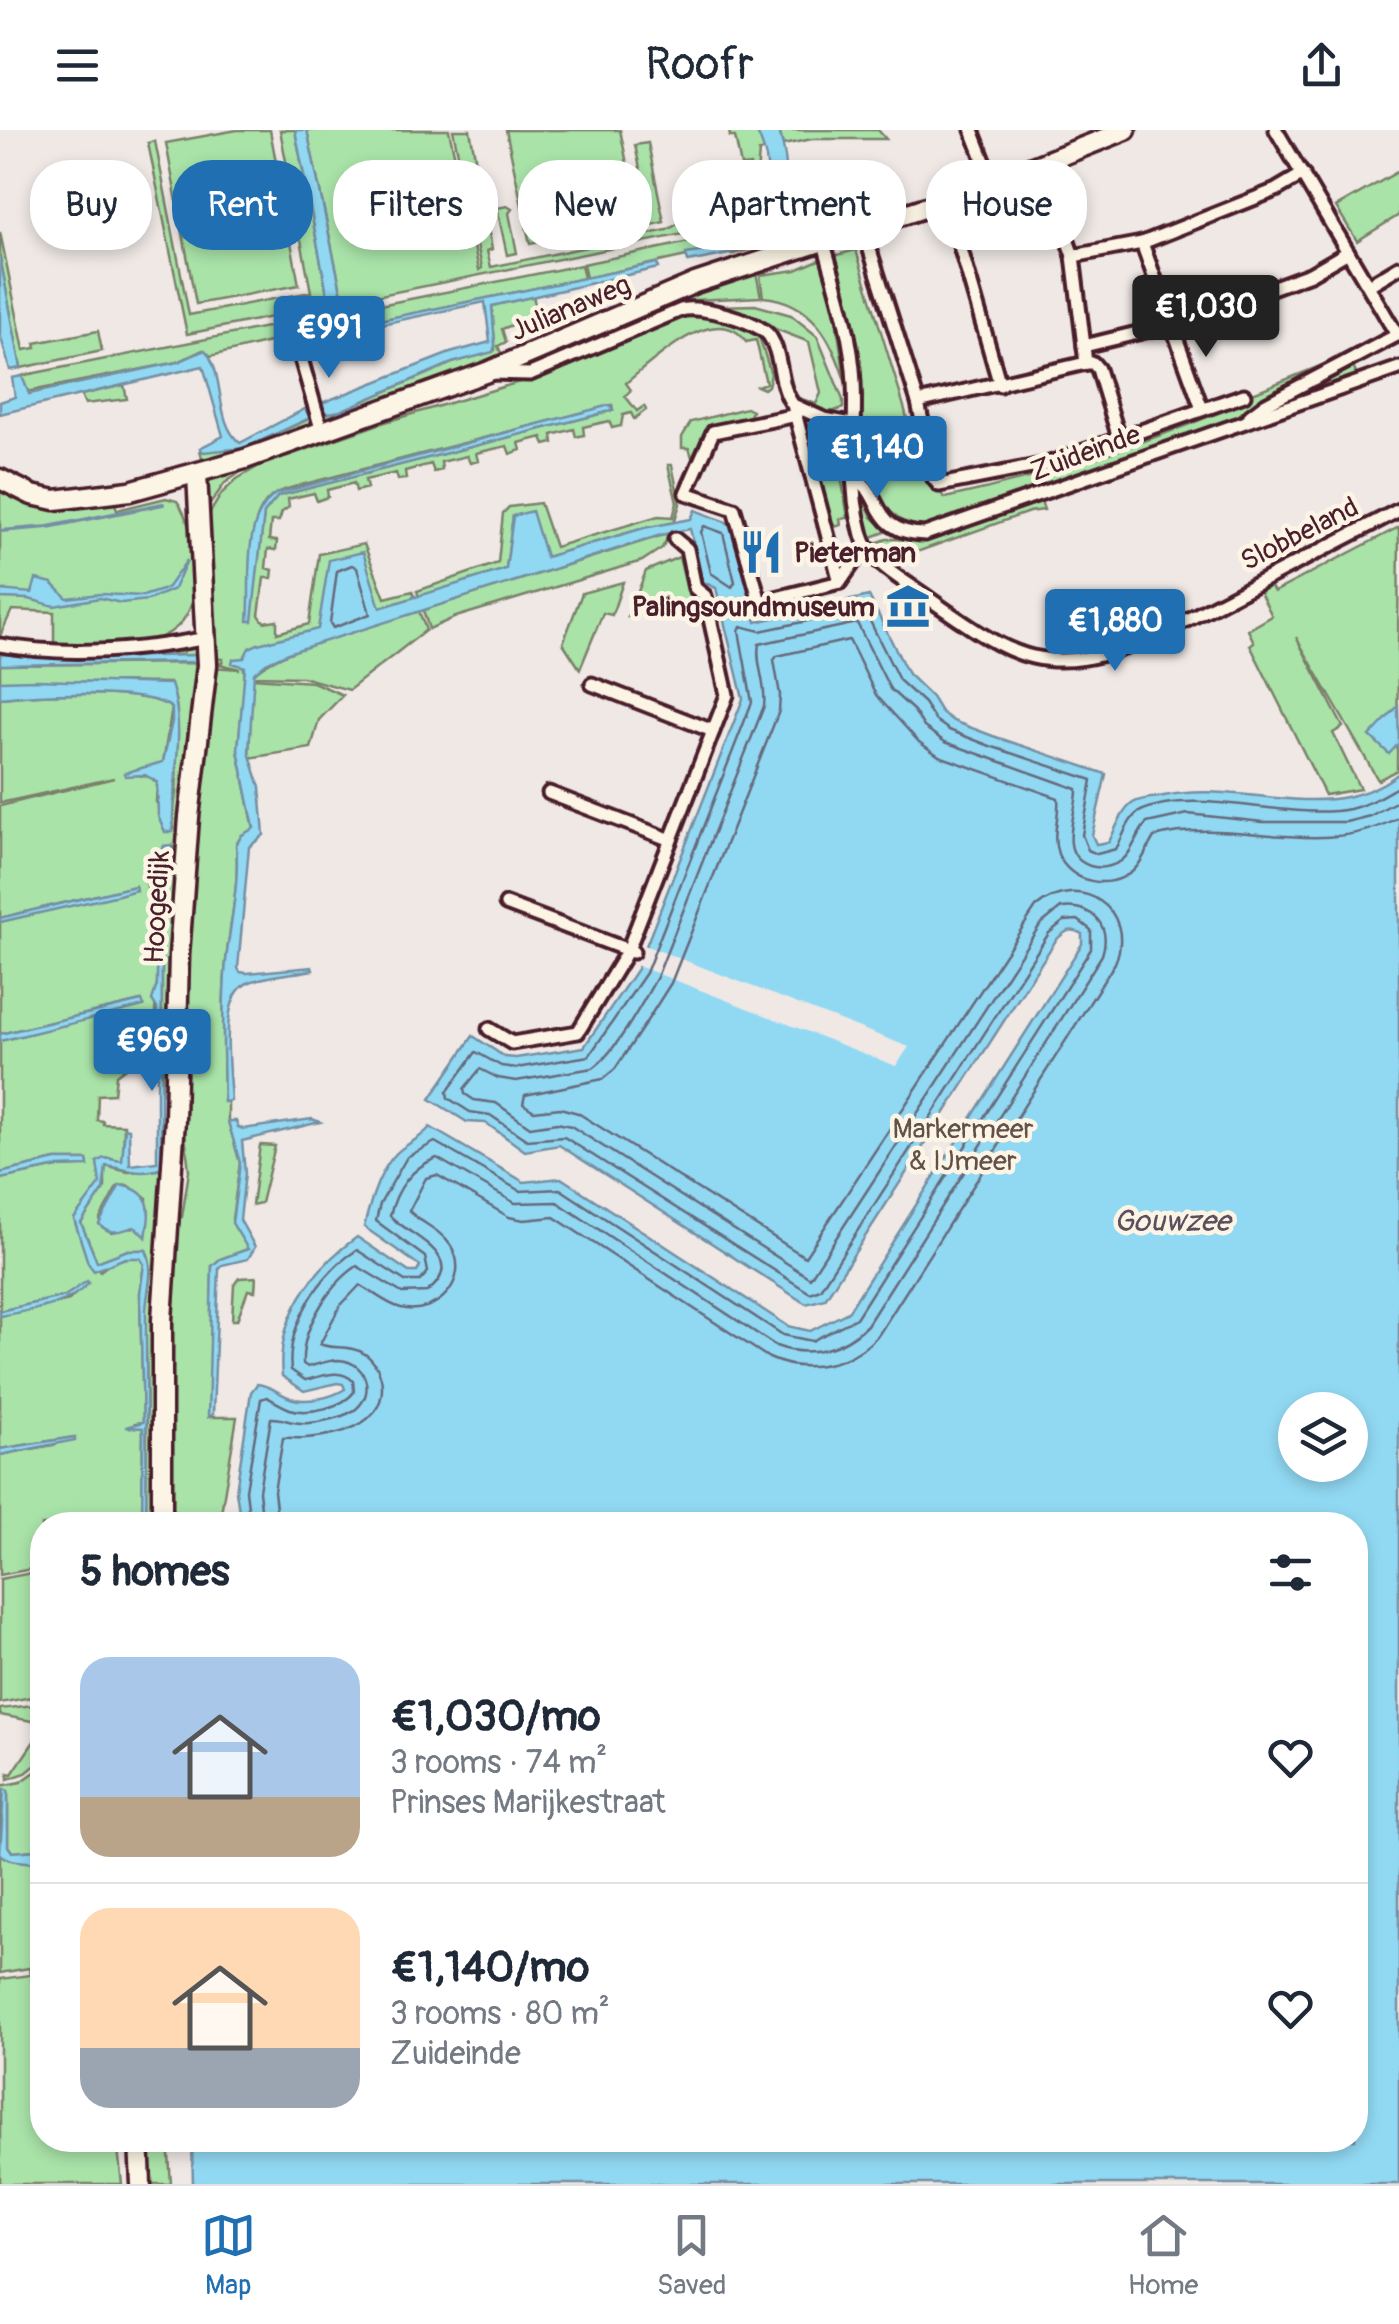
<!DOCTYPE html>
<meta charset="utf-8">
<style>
body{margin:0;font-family:Pangolin,sans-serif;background:#f6f6f7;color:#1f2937;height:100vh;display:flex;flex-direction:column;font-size:38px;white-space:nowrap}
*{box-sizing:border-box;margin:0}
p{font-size:32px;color:#747a83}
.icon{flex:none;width:55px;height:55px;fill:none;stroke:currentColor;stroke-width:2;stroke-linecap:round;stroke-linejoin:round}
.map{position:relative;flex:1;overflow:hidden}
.side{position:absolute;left:30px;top:1382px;width:1338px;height:640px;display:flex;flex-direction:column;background:#fff;border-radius:40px;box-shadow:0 5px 15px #0003}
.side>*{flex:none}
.hud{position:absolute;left:30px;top:30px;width:1340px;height:90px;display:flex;gap:20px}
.tools{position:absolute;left:1278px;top:1262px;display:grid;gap:20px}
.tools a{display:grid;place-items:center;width:90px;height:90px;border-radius:50%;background:#fff;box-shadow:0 5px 15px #0003;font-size:50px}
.price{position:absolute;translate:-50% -85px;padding:0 22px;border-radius:10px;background:#1f6fb2;color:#fff;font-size:32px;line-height:65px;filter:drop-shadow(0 2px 5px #0008)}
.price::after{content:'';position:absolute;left:50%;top:60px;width:30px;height:22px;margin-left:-15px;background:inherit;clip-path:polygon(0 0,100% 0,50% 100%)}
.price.active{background:#222;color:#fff}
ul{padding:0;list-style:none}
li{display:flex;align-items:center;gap:30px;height:250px;padding:0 50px}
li+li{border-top:2px solid #e0e1e3}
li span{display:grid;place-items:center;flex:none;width:280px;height:200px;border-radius:30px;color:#555}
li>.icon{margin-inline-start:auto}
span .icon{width:120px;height:120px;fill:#fffc;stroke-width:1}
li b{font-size:42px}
h2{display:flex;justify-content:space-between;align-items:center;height:120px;padding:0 50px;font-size:42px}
.pill{padding:0 35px;border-radius:40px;background:#fff;box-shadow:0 5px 15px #0003;font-size:35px;line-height:90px}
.pill.active{background:#1f6fb2;color:#fff}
header{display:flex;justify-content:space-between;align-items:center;height:130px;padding:0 50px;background:#fff;font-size:45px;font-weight:600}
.menu{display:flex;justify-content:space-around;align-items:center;height:140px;border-top:2px solid #e0e1e3;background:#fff;font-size:28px;color:#747a83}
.menu a{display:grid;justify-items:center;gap:5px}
.menu .active{color:#1f6fb2}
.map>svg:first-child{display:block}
.green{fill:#a9e3a8;stroke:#7a816a;stroke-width:2.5;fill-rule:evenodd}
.water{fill:#91d9f3;stroke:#758fa3;stroke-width:2.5;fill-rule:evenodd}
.pier{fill:#efe8e5}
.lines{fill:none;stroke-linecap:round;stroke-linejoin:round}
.shore{stroke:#66697b;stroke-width:2.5}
.stream{stroke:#758fa3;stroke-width:4}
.street-casing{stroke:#4a1f2b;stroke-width:19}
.secondary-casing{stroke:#4a1f2b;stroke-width:25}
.street{stroke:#fcf5e5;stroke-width:11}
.secondary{stroke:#fcf5e5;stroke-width:18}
.labels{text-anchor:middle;stroke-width:9;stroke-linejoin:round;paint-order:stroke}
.street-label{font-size:28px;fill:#4a1f2b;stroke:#fcf5e5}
.poi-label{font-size:28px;font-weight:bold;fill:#4a1f2b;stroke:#fcf5e5;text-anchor:start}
.park-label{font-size:28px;fill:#62504a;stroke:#fcf5e5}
.water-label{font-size:30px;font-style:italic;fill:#5c4e5d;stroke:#fcf5e5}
</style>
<header><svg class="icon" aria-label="menu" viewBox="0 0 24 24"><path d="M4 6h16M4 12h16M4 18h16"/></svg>Roofr<svg class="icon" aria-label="share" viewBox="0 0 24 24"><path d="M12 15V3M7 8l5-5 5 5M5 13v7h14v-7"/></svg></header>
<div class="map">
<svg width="1399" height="2054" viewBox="0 0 1399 2054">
<rect width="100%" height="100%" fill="#efe8e5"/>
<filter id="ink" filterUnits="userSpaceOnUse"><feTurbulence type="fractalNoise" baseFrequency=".01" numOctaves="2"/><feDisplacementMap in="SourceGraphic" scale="20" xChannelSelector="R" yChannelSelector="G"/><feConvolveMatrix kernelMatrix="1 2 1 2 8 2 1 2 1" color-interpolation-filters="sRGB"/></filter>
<g filter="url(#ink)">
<g class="green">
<polygon points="237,0 270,0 299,155 196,174 166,13"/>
<polygon points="280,0 295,0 328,168 334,170 342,165 307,0 449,0 479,140 482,138 453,0 470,0 492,119 487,121 491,137 667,100 681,92 684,97 734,87 738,93 187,204 148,13 155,11 189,185 311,162"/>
<polygon points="506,0 620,0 639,91 530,114"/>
<polygon points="729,0 756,0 767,19 759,22 756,56 748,82 740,58 754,55 750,35 741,36 735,7 730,7"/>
<polygon points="779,0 878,0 886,9 812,9 783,15"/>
<polygon points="648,13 664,92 652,95 635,15"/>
<polygon points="1399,41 1399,85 1357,111 1336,77"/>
<polygon points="507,76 512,79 509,83 517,123 507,125 497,78"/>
<polygon points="0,102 24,220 36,218 35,213 98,201 102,221 21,238 0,127"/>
<polygon points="732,103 741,107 749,120 730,125 742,118 735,112 723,118 586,148 583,134"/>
<path d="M856,120L905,280L920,347L929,351L945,368C1049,346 1153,311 1251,269L1250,264L1335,230L1225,292L945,392L922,398L902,391L884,376L869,349L861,344L855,329L863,267L833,126Z"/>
<path d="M821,129L833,170L846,254C833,211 813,171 763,167L760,145L796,140Z"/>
<polygon points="581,135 584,148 307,205 301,210 294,192"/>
<polygon points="756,142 761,167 693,170 528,241 511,238 679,166"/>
<polygon points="533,165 540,200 532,187 502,199 506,212 498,216 502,225 500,230 327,292 322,289 319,274 324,284 340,281 452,233 495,220 495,215 492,176"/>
<path d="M755,175L791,185L817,206L843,270V278C826,286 809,281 796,267L816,274L821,263L809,212L716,176Z"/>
<path d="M707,183L759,206L771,244L768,256L764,259L757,256L766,253L756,210L746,212C717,168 651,233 626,253L631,260L625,266L637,281L644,276L646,280L634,289L631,283L623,285L621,296L612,298L609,291L583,297L584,305L576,307L574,299L552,305L553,313L545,315L542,307L519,313L521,320L510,324L507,316L476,323L478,331L470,333L467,326L441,332L442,340L434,342L431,334L405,341L406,349L398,350L396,343L365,350L367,358L356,361L354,353L327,360L328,367L317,371L314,363L288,369L289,377L282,382L279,391H271L269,410L277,411L276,420L268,419L266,438L273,440L272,448H264L259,485L264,492L277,490V503L309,494L319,424L364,414L385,468L413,461L415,467L319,499L243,534L245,545L238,620L254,699L242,705L236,715C240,752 230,793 226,831C222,878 223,924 224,971L228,973V991L240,1033L232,1089C234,1101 246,1107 248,1119L220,1129L212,1136L210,1287H237L219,1395H167L166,1300L173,1089L182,1087L189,1041L183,987L185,813L211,537L240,539L211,532H222L223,529L211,528L205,391L222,363L237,349L259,336L382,293L523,251L679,185ZM612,275L613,280L592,286L278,366L264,383L251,492C251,458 243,390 271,367C279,360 291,358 301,355Z"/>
<polygon points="292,192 295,206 211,226 203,220 178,232 26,262 22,246 25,245"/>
<polygon points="1352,234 1357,246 1288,268"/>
<polygon points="124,255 127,269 85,274 81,265"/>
<polygon points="310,276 314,292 303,303 203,332 200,321 245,318 309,289 305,279"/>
<polygon points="746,278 752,281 750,286 709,296 697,326 692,327 689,318 682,318 682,307 691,292"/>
<polygon points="815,296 838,303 838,328 848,388 840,389 841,395 832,398 816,332 824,328"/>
<polygon points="255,332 225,353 206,380 205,362 210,350"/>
<polygon points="668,335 672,335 680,374 674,393 644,398 546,427 532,382 513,386 506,439 419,467 417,461 498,433 503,383 509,377 540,373 555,417 658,386 673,387 677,373"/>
<path d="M0,357L49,376L115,373L117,380L166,368L177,371C190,389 193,415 195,437C202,529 118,515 54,517V482L12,480L0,506V462L3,460H0Z"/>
<polygon points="860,360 872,387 888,401 869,408"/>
<polygon points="1041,371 1044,380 1029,382 908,425 909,432 896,437 872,414 887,409 934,409"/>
<polygon points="1399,397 1397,640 1378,650 1296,507 1343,597 1333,603 1360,659 1325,665 1250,515 1254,512 1248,500 1272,486 1259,460 1270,455 1274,462"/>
<polygon points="670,403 662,418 642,431 456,487 429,499 423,480"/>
<polygon points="679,427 687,460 696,466 700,482 670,488 657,482 628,487 646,441"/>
<polygon points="623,452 612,485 603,483 580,539 563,513 582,463"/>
<path d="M419,481L426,500L349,560L302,547L252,546C273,519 382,493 419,481Z"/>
<polygon points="184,518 199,518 199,528 196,525 58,528 0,524 9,521 70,526 183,522"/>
<path d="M201,533L172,963H162V792L173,717L164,716L156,744L147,751V757L158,769L157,855C153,878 156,910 159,936H128L116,945L114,964L98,965L97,990L103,991V994L124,995L123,1030L119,1032L109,1028L97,1032L101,1054L74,1089L84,1119L100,1141C112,1131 125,1126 140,1128L144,1134L140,1163L143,1292L136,1293L143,1298L142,1395H42V1437L0,1445V1325L53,1315L74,1307L0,1319V1186L69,1170L87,1152L65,1166L0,1181V1049L57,1037L88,1035L87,1030H56L0,1043V911L144,875L141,871L0,904V792L136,760L135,756L0,788V676L114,648L0,673V568C36,564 146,558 172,578L163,632L125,643L150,647L157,653L156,672L174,700C172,685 175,675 176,661C178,645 175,629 175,613C177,590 180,574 169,553L0,551V535Z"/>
<polygon points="252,548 313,552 343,565 319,590 311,618 249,628"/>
<path d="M163,1013H167L156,1395H146C147,1326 148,1255 145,1187C145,1163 157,1142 146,1120H128L97,1132L81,1093L105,1057V1036L128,1042L158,1040L161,1038ZM127,1055L147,1068L146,1107L135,1097L111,1102L102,1097L100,1089L117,1057Z"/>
<polygon points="260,1015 275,1016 261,1073 252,1075"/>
<polygon points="256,1147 255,1161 248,1160 237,1190 232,1190 234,1155 239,1148"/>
<polygon points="42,1441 42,1565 0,1573 0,1449"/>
<polygon points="42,1574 42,1593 0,1585 0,1579"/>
<polygon points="39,1596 42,1597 42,1630 26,1643 8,1649 8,1643 12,1644 41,1601"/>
<polygon points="42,1637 38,1720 12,1722 8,1716 8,1661 3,1660 0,1711 0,1656 21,1652"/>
<path d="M0,1724C12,1735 28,1729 42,1735V2010H117L122,2054H0V1849L30,1845L29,1838L0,1843Z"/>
<polygon points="145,2010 168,2010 171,2054 148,2054"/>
</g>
<g class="water">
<polygon points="295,0 307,0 342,166 335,170 328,168"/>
<path d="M756,0H779C788,32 795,73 764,96L758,87C764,45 776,43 756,0Z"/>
<polygon points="735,112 742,112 743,116 729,124 688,132 686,124 723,118"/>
<polygon points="0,127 21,238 10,240 0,204"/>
<polygon points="657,133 658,138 492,176 495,215 493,222 452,233 340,281 324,284 319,274 450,223 490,212 485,172 307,210 307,205"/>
<path d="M205,220C226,245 214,292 240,313L305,279L310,288L245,318L203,322L200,318L223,306L203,236L0,284V272L15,267L12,248L22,246L29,264L178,232Z"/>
<path d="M610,275L613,280L592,286L278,366L264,383L252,491H248C252,451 240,392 275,364Z"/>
<path d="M695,380L731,394L756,492L869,466L908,544L932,567L941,582L953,591L993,606L1106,644L1092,705L1096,714L1109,712C1115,700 1122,680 1133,673C1141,668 1156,668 1164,666C1242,649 1329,698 1399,643V2054H193L192,2010H1355V1395H241L236,1361L251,1262L257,1254C269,1255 277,1262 288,1267C304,1274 331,1268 345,1259L343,1254L337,1253L304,1261L282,1246C276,1189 312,1139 357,1107L409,1142H417L420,1136L364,1097C370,1072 381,1032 404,1017C415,1009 421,1008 430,997L524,1052L561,1048L788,1196L810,1201L848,1182L1082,814V804C1070,797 1066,801 1056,810L825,1169L806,1174L559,1015L525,1021L486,993L467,992L430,969L473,906L505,927L516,928L584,917L637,839L743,569L716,458L703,452L690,399L661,405L288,523L266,533L254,543L249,622L260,657L264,705L249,717L238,838L240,842L247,843L312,837L313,840C292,844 269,845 250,852C217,863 230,943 231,971L224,972C223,925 222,878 226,831C230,793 240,752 236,715L242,705L254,698L238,620L245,537L232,533L233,529L244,528L249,518L258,514L318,499L329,430L363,422L380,478L506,439L513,386L532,381L546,427L644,398L691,389ZM1295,1280H1350V1335H1295Z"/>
<polygon points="187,430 174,459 148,470 121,473 100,468 54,476 29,469 0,468 0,460 32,463 36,449 52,453 67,468 100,464 143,466 162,460 168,457"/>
<polygon points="0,524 58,528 196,525 200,532 0,535"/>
<path d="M35,550L171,554C187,601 171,653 173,702H165L158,686L157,652L145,645L125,646L124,643L163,632L172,591V578C147,558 35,564 0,568V551Z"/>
<polygon points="1398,576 1399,613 1389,624 1370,606"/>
<path d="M172,715L162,792L161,1038C141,1047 125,1038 106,1036L103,1061L81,1093L97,1132L128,1120H146C156,1143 145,1163 146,1187C146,1255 147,1326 146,1395H142L143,1298L126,1297L143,1292L140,1163L144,1134L140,1128H125L94,1141L88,1133L74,1089L100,1054L97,1032L104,1028L122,1031L125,998L129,999L130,1035L157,1032V878L152,870L157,855L158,769L146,753L156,744L164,716Z"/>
<polygon points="135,756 136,760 119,765 0,792 0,788"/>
<polygon points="142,871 144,876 0,911 0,904"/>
<polygon points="312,989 320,992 242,1011 245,1043 240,1090 255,1117 248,1129 222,1135 219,1139 213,1284 208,1287 212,1136 220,1129 248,1119 232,1093 240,1033 228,991 236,991 238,997 243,999"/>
<polygon points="56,1030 87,1030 88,1036 57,1037 0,1049 0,1043"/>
<path d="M120,1055C153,1061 151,1079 146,1107L135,1097C121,1100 112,1107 99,1094Z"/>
<path d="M87,1151L89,1153C66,1177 31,1180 0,1186V1181L65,1166Z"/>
<polygon points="75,1307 75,1310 0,1325 0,1319"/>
<path d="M4,1659L8,1661V1716L12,1722L37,1720L42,1670V1735C28,1729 12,1735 0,1724Z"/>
</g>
<polygon class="pier" points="641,814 689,832 909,917 896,936 633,834"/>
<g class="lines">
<g class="shore">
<polygon points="704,396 723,403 735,452 732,457 711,443 701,402"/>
<polygon points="352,435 357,438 370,484 333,498 330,493 337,441"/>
<path d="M250,1395L246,1360L261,1269L267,1267C274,1271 282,1276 290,1279C309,1285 343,1277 354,1262L353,1251C340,1237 321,1247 305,1250L291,1240C286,1196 320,1143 357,1120L405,1151H420L428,1142L425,1127L376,1091L380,1074L407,1027L435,1012L520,1061L560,1059L783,1205L812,1211L856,1188L1091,819V800L1078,790L1064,791L1049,803L820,1159L810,1163L564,1007L527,1010L490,985L470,982L448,968L447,962L476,922L501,936L516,938L589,926L646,843L752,572L739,501L741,496L760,501L864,479L899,550L924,573L935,590L949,600L990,616L1092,650L1082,705L1088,720L1097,724L1116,719C1123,708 1128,687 1141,681C1196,656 1288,691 1350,679C1368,675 1383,665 1399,656"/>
<path d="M263,1395L259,1361L271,1288C280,1287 290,1293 301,1293C314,1294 335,1289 347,1284C377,1272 371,1232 339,1230C329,1230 318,1234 308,1237L303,1234C301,1199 329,1155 357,1136L402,1163L427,1162C471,1128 410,1106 390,1086C396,1059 412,1037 437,1028L515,1073L557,1072L776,1216C808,1228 842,1220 867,1195L1102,825C1112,795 1092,774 1061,778L1040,795L810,1148L571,996L557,993L530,997L496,973L474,970L465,964L464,959L480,939L498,948L516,951L593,938C616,922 643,872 657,847L764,576C767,555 755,533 759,514L857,493L890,559L914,581L924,597L945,612L1077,659C1078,682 1055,724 1090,736C1100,739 1112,737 1121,731C1134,722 1136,703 1147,693L1188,684L1263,692H1346L1370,686L1399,670"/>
<path d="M278,1395L274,1361L283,1308C291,1307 297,1309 306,1308C336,1306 383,1296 382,1257C382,1244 375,1231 365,1224C350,1214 333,1220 320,1214L340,1176L360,1155C373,1162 386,1174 401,1178C436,1187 472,1150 451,1116C441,1100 421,1093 409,1081L426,1048L437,1045L509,1087L524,1090L554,1087L769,1228C806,1245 852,1235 879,1204L1115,833C1138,779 1079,741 1036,777L805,1127L578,983L560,978L534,981L523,974L525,965L603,949L615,939L645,894L671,853L779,581L780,565L774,530L777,526L849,510L876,565L919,612L939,626L1058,668C1060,686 1051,705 1058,724C1070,753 1109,761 1133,741C1143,732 1147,718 1154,707C1236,685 1317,732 1399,687"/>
</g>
<polyline class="stream" points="0,401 48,397 163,374"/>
<g class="street-casing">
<g id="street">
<polyline points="972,0 993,54"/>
<polyline points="1276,0 1397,205"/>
<polyline points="1041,35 1073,126 1086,233"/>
<polyline points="947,71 1000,255"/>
<polyline points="863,98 918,272 934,349 939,355 1047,334 1244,265"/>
<path d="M823,110C836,156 852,205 854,253C857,308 846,348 862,405C870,433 899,447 921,463C1012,527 1041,552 1152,508L1399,380"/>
<polyline points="1142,113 1202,279"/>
<polyline points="1073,126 1142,113 1276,60 1303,44"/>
<polyline points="1369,155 1399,137"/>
<polyline points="296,211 322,302"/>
<polyline points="1084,216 1170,195 1310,144 1348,122"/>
<polyline points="1086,233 1093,233 1098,239 1119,308"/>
<path d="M491,243L530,244L681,180C698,174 760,191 770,207C783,227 778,255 793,275L824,289L852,294"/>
<polyline points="918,272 1086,233"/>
<polyline points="794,279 840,452"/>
<polyline points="797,285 713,302 686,363 734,379 760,472 840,452 866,415"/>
<polyline points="1250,286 1266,274 1399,204"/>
<path d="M852,347C884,359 868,403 925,404L1399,238"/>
<path d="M0,515C68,527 139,521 207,508"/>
<polyline points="592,554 713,601"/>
<polyline points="549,663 671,710"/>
<polyline points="506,774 633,822"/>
<polyline points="489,899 512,913 578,902 628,820 727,565 705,466 695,458 687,419 675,409"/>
</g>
</g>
<g class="secondary-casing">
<g id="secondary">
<polyline points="0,349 32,365 55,370 130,361 245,329 487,242 695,153 954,68 1126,0"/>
<polyline points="162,1395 162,1190 175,989 179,825 189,687 207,535 197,344"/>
<polyline points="139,2010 141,2054"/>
</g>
</g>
<use href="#street" class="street"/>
<use href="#secondary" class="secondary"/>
</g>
</g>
<defs>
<g id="restaurant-bare" transform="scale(3.45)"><path d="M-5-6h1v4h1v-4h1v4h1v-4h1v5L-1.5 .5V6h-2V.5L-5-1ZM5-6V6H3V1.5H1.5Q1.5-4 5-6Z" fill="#1f6fb2" stroke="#fcf5e5" stroke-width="2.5" paint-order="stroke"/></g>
<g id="museum-bare" transform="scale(3.45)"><path d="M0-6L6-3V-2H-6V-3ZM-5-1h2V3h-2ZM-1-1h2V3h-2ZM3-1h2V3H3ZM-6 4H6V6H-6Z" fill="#1f6fb2" stroke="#fcf5e5" stroke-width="2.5" paint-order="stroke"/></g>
</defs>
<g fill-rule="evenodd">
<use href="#restaurant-bare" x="761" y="422"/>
<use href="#museum-bare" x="908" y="476"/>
</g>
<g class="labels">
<g class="street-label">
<text transform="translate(570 177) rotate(-23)" y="10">Julianaweg</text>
<text transform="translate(1085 322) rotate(-20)" y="10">Zuideinde</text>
<text transform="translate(1299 403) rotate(-27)" y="10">Slobbeland</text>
<text transform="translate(156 777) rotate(-87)" y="10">Hoogedijk</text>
</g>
<g class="poi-label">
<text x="794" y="432">Pieterman</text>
<text x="875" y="486" text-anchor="end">Palingsoundmuseum</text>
</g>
<g class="park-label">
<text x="963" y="1008">Markermeer<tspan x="963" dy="32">&amp; IJmeer</tspan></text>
</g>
<g class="water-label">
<text x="1172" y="1101">Gouwzee</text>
</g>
</g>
</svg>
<div class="tools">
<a><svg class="icon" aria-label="layers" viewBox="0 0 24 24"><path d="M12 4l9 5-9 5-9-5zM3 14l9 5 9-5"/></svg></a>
</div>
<b class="price active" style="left:1206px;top:230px">€1,030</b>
<b class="price" style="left:329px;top:251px">€991</b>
<b class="price" style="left:877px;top:371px">€1,140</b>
<b class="price" style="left:1115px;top:544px">€1,880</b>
<b class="price" style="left:152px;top:964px">€969</b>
<div class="hud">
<a class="pill">Buy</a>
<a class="pill active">Rent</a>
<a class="pill">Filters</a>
<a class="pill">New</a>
<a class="pill">Apartment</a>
<a class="pill">House</a>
</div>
<section class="side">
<h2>5 homes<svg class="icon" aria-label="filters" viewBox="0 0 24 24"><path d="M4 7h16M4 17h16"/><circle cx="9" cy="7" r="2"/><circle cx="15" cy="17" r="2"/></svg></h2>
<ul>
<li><span style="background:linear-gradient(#a9c7e8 70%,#b9a48a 0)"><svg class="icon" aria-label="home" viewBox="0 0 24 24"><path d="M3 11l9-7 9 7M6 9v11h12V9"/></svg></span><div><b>€1,030/mo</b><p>3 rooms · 74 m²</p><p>Prinses Marijkestraat</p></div><svg class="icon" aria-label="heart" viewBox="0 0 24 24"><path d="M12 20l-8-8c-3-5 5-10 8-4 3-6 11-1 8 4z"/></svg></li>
<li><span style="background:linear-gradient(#ffd9b3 70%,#9aa5b1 0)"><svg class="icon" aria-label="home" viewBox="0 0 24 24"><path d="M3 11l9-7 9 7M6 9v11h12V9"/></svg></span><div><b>€1,140/mo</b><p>3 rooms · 80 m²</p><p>Zuideinde</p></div><svg class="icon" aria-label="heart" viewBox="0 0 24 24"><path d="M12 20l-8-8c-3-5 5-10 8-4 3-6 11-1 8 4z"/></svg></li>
</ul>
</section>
</div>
<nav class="menu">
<a class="active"><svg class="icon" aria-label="map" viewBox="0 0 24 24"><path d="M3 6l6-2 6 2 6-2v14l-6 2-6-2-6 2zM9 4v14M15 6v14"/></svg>Map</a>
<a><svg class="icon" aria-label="saved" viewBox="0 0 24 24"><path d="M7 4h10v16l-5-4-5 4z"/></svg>Saved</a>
<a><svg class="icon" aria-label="home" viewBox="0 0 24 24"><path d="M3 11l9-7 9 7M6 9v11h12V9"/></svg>Home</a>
</nav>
